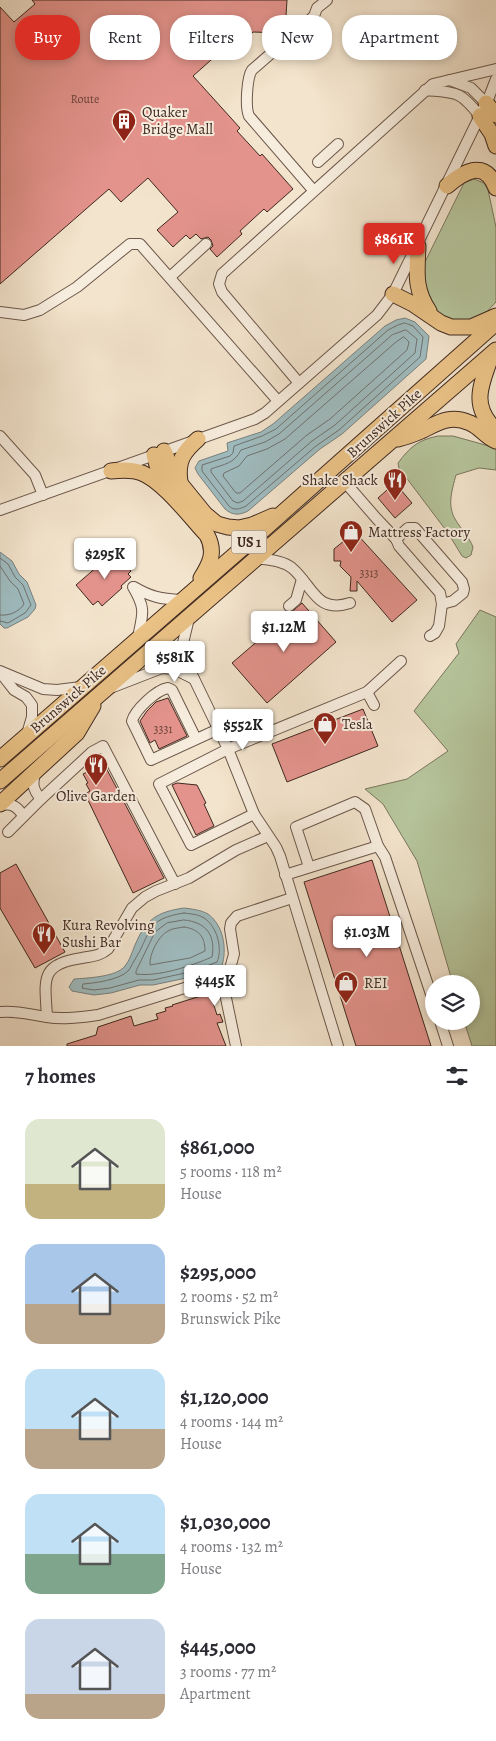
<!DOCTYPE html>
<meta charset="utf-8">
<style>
body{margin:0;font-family:Alegreya,serif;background:#f2f2f3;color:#2b2b33;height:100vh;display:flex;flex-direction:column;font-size:19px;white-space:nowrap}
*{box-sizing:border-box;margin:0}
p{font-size:16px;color:#7c7c81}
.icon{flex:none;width:28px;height:28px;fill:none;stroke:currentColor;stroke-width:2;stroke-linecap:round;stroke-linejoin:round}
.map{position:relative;height:1046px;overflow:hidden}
.panel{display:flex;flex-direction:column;background:#fff;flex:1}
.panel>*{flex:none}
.hud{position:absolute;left:15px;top:15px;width:466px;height:45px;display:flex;gap:10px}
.tools{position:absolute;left:425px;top:975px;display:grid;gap:10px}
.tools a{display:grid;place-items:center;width:55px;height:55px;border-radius:50%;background:#fff;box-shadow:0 2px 8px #0003;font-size:25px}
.price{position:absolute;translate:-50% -42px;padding:0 11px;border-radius:5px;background:#fff;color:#222;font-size:16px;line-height:32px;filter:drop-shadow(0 1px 2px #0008)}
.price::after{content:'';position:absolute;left:50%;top:30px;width:15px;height:11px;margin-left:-8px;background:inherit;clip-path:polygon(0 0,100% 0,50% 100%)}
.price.active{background:#d93025;color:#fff}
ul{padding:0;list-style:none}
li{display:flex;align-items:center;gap:15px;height:125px;padding:0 25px}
li span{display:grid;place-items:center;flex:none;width:140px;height:100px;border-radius:15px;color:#555}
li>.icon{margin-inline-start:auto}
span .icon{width:60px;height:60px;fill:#fffc;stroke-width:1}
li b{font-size:21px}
h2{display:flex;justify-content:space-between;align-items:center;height:60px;padding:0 25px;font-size:21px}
.pill{padding:0 18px;border-radius:20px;background:#fff;box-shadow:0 2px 8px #0003;font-size:18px;line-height:45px}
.pill.active{background:#d93025;color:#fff}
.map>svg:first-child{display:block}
.green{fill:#b6c59c;stroke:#7a765e}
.water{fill:#9fbcc0;stroke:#798180}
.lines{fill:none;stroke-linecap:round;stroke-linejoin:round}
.shore{stroke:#6f7270;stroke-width:1}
.building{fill:#e3938c;stroke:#3f281f}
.minor-casing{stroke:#6c574a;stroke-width:12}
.highway-casing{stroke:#3f281f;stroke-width:17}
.minor{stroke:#f7edde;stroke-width:10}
.highway{stroke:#eac286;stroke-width:15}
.labels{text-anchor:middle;stroke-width:4;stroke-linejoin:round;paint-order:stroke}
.number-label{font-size:12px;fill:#68433a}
.shield{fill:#f7edde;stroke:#766358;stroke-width:1}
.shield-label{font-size:14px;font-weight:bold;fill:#3f281f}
.poi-label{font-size:15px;fill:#3f281f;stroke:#f7edde;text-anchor:start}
.street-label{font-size:15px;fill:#3f281f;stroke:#f7edde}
</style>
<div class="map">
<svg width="496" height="1046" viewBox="0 0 496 1046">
<rect width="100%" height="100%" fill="#f3e4cd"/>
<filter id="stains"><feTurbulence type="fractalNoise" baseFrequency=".004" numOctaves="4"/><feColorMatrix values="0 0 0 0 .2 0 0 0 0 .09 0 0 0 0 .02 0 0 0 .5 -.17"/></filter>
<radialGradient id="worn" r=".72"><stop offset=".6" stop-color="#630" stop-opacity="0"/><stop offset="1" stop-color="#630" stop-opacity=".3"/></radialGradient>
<g class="green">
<polygon points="474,179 484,183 488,190 496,227 496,302 480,319 445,322 424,300 423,266 464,183"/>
<path d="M438,436H453L496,448V470L479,468L456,475C452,490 447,505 455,519C461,529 469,537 473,547L471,555L466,558L462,556L448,533L399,468L398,463C410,447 418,440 438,436Z"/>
<polygon points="480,610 496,617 496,1046 472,1046 464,1021 471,1021 471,984 453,984 417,861 383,804 365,789 407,779 448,751 414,711 459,653 456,644"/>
</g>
<g class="water">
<path d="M405,318L415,322L429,336L426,359L342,434L320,449L248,511C240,515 233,516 225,509L198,474L195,468L199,461L228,451L227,443L261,432L273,424L385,326L396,320Z"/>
<polygon points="0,552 12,561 19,574 27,582 36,605 35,609 28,617 7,628 4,628 0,624"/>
<path d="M184,908C192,909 201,910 208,914C224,926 227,949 222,966L196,976L153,985H140L111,993L94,995L72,991L69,987L74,979C87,978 117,977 125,966C130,960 132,952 135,945C146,919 157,912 184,908Z"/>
</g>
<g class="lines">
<g class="shore">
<path d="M405,323L413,326L423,337L420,357L339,430L316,446L246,506C240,509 234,511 229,506L202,471V465L230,456L233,453L234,446L262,436L276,429L388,330L398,325Z"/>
<path d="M406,330L417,339L415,353L335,425L312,441L243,501L238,503L233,501L211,472V469C224,464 234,464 241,450L265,442L279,434L392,335Z"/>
<polygon points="404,337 409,342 407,350 330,419 307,435 240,493 236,493 223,476 224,473 239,466 247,456 267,449 285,439 396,342"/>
<polyline points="0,558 8,564 15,577 23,585 31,605 25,613 8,623 0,621"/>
<path d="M0,566L10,581L18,589L24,604C19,612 9,616 0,615"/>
<path d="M184,913C190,914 198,914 204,918C217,926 223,949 217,962L194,971L153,980H139L110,988L94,990L82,988L83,984C95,983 119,980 128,971C131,968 132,964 134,961C152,933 144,919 184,913Z"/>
<path d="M184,920C206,922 216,935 212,957C191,966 159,977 136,974V971L155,932L167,923Z"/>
<path d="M184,927C199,929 205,937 205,951L190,958L150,965C149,955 158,936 168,931C173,928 179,928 184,927Z"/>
</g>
</g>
<g class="building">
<polygon points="32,0 287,0 285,31 282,33 253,32 243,41 238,36 193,76 240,128 237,131 260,156 262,154 293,189 267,212 264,209 240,231 242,234 217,257 210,249 213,246 211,240 208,237 201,239 196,234 190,239 186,235 173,247 157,230 178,212 148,178 121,202 109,189 0,284 0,7 14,22 35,4"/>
<polygon points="395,483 412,503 395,518 378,498"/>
<polygon points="355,532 417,600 392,622 357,581 357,591 350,591 351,577 340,566 341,561 334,561 334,549"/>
<polygon points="114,552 131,571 128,574 131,577 121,586 122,588 102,606 98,601 93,605 76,585"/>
<polygon points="302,603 336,642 267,703 232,663"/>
<polygon points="168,698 187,736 159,749 155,740 150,743 140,721 147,711 156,702"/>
<polygon points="363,709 378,746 287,782 272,744"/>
<polygon points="104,764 164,878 133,893 85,794 90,791 86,784 88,783 83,774"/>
<polygon points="177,783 197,785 206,803 204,804 214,826 196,835 172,785"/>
<polygon points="372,860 431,1046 356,1046 304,882"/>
<polygon points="16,864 65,952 35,968 0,908 0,873"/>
<polygon points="210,993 217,1015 220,1014 223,1022 217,1023 226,1046 67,1046 67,1044 96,1035 98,1027 131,1016 134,1026 158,1019 156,1014 166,1011 165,1008 173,1006 172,1005"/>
</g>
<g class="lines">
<g class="minor-casing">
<g id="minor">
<polyline points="450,80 471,88 486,103"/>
<path d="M425,90C457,93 459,90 480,116"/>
<polyline points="318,162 338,144"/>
<path d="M313,190L249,116C245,107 247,77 252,70L314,16L317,8L327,0"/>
<polyline points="170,277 206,244"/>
<polyline points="0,312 24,315 40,310 77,287 130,244 140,244 278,401"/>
<polyline points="299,383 222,292 219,284 222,274 433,84 496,69"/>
<polyline points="0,436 35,475 43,495"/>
<polyline points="344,481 377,519 396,539 399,546 440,593 442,604 439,626 435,633 430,636"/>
<polyline points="0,510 255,419 265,413 377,315 393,294 489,97 496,79"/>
<polyline points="396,539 408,528 415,528 462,582 464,589 463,593 453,601 442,604"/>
<path d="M255,558C268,560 282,560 292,568C313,586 316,614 350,603"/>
<path d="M133,587C146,609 143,613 138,637"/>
<path d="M134,587C151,597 161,599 181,600"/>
<polyline points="289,606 296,600 302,579"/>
<polyline points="189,618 183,643 184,658 228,749 254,814 276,847 280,856 338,1046"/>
<polyline points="0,671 43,689 57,690 81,687"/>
<polyline points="0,672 14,690 26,697 32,705 32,717 27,734"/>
<polyline points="113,687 162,668 174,669 194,679"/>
<polyline points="367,692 401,661"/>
<path d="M196,739L172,690L168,688C156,690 135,710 132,721L151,760L249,715"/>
<path d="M36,771C32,783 32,789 41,799"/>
<path d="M0,806C11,802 18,807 23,816"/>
<polyline points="254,814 191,845 159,784 228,749 367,692 374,705"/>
<polyline points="8,832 41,799 92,752 103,746 175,884"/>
<polyline points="309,867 296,827 355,802 365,809 378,846 385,857 434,1003"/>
<polyline points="285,875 378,846"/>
<path d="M0,1012C17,1010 31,1015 47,1017C64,1020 82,1017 98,1015L207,981L226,983"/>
<path d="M47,1017C45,980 39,964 82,958C92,956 100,956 108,949L132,908L145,897L156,891L189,878L236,850L268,836"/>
<polyline points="440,1021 448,1046"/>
<polyline points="236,1046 226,998 226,983 234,954 230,929 231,923 237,916 292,898"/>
</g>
</g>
<g class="highway-casing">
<g id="highway">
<polyline points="486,103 496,115"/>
<polyline points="480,116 492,134 496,146"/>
<path d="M447,186C463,172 485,158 496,188"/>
<path d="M418,246C417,272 414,289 429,311"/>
<polyline points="393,294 413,304 441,323 451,327 471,327 496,316"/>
<path d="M492,354C482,383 469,405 496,430"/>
<path d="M398,439C406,437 414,434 421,431C438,423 450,414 470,423C480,427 486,437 496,441"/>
<polyline points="164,451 175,477 205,514 217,524 228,527 239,528 252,525 273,516"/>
<polyline points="154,455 159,472 167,488"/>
<path d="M111,471C121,470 132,469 142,473C163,481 191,518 207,535C216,552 210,564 201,578"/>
<path d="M180,482C177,461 183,452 198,439"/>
<polyline points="0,759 253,539 496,323"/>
<polyline points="0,781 496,350"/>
<polyline points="0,804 77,733 93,706"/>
</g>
</g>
<use href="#minor" class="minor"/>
<use href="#highway" class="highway"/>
</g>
<defs>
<g id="building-pin" transform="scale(1.25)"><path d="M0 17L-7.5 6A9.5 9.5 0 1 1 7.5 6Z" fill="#8f2418" stroke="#f7edde"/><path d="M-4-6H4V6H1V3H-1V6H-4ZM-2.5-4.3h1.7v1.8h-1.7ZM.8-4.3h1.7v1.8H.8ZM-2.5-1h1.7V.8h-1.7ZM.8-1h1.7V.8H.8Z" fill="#fff"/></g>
<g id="restaurant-pin" transform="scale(1.25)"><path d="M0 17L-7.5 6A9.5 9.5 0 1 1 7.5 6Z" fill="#8f2418" stroke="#f7edde"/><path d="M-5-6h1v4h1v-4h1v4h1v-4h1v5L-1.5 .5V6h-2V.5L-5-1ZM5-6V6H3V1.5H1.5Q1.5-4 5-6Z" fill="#fff"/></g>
<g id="shop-pin" transform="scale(1.25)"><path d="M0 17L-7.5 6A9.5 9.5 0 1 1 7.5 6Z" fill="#8f2418" stroke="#f7edde"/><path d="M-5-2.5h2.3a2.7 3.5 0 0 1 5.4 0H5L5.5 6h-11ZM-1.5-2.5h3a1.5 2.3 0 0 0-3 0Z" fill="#fff"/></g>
</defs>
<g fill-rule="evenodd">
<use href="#building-pin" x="124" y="121"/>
<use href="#restaurant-pin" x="395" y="480"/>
<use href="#shop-pin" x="351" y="532"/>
<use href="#shop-pin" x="325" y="724"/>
<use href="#restaurant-pin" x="96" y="765"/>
<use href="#restaurant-pin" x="44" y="934"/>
<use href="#shop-pin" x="346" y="983"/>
</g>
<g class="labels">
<g class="number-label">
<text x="85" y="103">Route</text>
<text x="369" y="577">3313</text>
<text x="163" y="733">3331</text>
</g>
<rect class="shield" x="231.5" y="530.5" width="35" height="23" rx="4"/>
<g class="shield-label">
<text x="249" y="547">US 1</text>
</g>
<g class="poi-label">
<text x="142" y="117">Quaker<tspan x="142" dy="17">Bridge Mall</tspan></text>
<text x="378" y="485" text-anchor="end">Shake Shack</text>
<text x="368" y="537">Mattress Factory</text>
<text x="342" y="729">Tesla</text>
<text x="96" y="801" text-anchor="middle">Olive Garden</text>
<text x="62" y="930">Kura Revolving<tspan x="62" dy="17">Sushi Bar</tspan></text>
<text x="364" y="988">REI</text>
</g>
<g class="street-label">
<text transform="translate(384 423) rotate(-42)" y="5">Brunswick Pike</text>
<text transform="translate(68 699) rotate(-41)" y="5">Brunswick Pike</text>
</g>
</g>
<rect width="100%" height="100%" filter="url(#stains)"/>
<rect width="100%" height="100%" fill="url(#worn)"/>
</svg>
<div class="tools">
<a><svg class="icon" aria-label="layers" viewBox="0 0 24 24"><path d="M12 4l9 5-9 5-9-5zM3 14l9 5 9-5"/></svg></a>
</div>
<b class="price active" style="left:394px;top:265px">$861K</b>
<b class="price" style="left:105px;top:580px">$295K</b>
<b class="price" style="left:284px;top:653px">$1.12M</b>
<b class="price" style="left:175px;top:683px">$581K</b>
<b class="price" style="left:243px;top:751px">$552K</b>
<b class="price" style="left:367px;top:958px">$1.03M</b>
<b class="price" style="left:215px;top:1007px">$445K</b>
<div class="hud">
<a class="pill active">Buy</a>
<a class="pill">Rent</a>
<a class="pill">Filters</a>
<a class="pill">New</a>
<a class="pill">Apartment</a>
</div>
</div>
<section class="panel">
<h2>7 homes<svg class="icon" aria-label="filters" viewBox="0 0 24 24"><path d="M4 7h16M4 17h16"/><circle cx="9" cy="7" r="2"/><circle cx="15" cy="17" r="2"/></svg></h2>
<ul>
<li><span style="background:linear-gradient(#dfe7d0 65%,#c2b280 0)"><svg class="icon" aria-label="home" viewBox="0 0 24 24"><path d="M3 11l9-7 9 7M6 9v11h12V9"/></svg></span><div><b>$861,000</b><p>5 rooms · 118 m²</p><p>House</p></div></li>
<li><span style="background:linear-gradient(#a9c7e8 60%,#b9a48a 0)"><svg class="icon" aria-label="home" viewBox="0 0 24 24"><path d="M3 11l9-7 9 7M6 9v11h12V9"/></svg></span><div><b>$295,000</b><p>2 rooms · 52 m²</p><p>Brunswick Pike</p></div></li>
<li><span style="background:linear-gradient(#bfe0f5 60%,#b9a48a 0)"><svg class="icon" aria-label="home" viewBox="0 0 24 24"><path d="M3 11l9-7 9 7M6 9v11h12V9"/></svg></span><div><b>$1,120,000</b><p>4 rooms · 144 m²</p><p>House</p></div></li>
<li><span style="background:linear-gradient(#bfe0f5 60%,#7fa58c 0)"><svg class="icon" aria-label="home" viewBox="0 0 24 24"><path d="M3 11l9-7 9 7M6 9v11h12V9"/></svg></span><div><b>$1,030,000</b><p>4 rooms · 132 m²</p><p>House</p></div></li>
<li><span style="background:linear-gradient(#c9d6e8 75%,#b9a48a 0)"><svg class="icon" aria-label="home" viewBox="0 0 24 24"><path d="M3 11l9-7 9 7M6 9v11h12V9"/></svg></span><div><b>$445,000</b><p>3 rooms · 77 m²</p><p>Apartment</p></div></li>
</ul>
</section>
